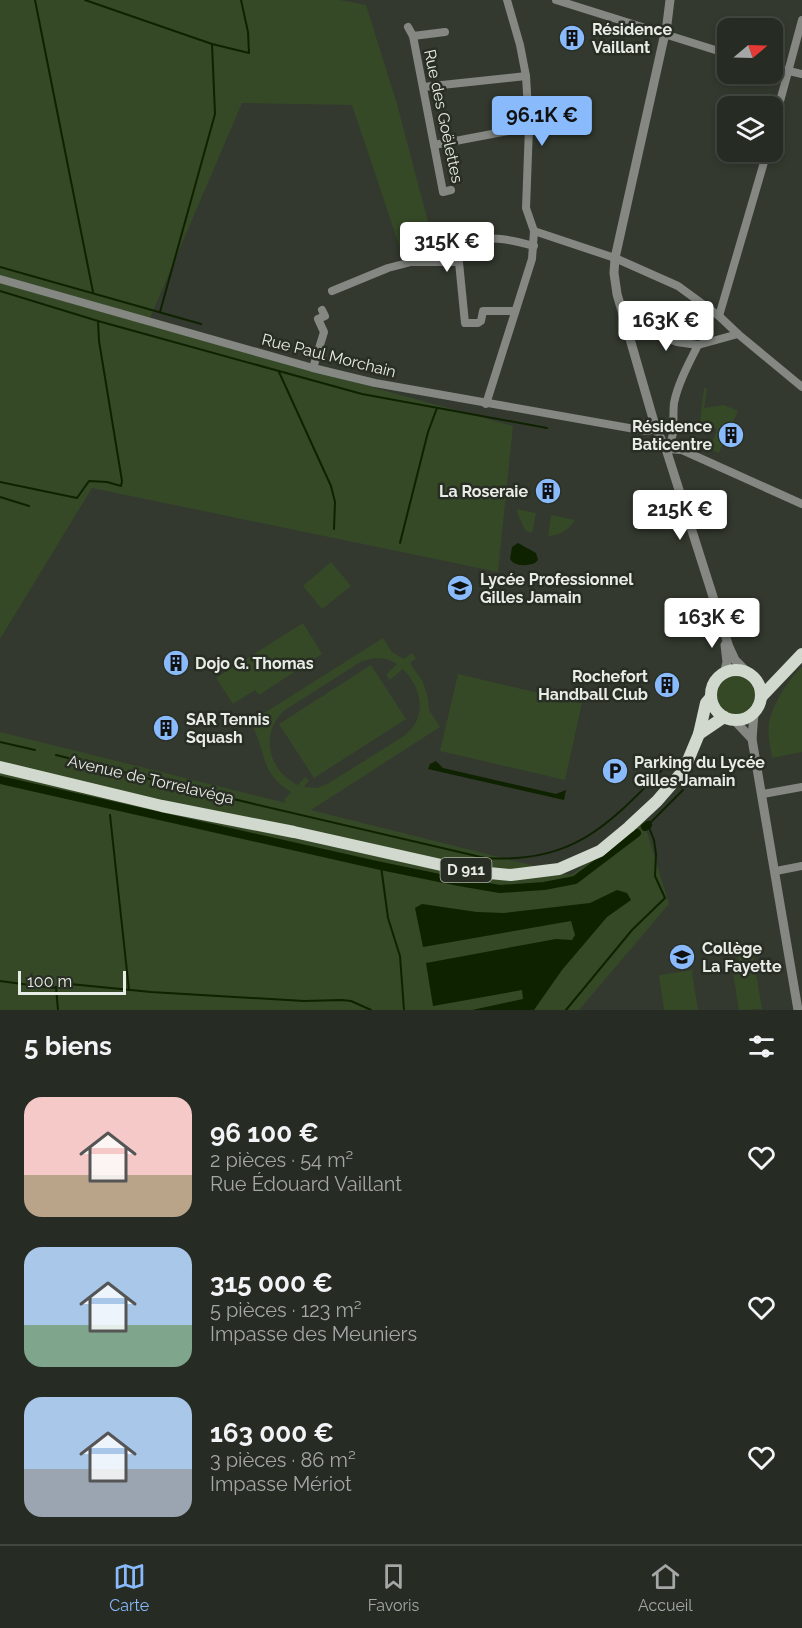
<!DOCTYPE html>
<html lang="fr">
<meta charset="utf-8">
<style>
body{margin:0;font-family:Raleway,sans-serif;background:#323730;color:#f1f3f6;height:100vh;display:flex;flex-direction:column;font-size:22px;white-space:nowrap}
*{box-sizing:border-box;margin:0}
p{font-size:20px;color:#a4a7a6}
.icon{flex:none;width:33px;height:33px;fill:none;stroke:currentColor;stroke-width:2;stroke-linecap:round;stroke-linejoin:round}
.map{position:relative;height:1010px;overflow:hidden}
.panel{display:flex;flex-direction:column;background:#262b23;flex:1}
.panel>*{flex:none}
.needle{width:39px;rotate:71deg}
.controls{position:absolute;left:717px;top:18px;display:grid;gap:12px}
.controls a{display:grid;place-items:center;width:66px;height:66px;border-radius:12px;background:#262b23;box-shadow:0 3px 9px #0003,0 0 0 2px #424741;font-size:30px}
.scale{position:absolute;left:18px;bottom:15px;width:108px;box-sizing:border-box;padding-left:6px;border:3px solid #e8ece6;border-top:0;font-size:16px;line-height:21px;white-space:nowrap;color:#e8ece6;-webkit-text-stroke:4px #292e25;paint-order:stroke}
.price{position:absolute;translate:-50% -51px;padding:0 14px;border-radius:6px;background:#fff;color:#222;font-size:20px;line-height:39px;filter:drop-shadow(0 2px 3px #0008)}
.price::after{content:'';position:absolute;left:50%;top:36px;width:18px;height:14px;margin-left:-9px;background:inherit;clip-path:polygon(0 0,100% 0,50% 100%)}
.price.active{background:#88bafc;color:#111}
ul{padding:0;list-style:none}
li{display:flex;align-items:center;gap:18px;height:150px;padding:0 24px}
li span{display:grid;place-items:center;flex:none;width:168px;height:120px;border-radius:18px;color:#555}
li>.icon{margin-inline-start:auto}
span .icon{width:72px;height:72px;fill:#fffc;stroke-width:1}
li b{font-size:26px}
h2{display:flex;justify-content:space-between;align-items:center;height:72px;padding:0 24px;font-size:26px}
.tab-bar{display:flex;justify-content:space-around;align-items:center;height:84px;border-top:2px solid #424741;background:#262b23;font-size:16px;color:#a4a7a6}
.tab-bar a{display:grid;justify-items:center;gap:3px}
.tab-bar .active{color:#88bafc}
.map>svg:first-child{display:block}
.green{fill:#354926;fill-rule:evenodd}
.water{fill:#0e2200}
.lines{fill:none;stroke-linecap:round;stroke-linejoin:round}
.stream{stroke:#0e2200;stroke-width:2}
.canal{stroke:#0e2200;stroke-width:8}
.minor{stroke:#848782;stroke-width:8}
.tertiary{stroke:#848782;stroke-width:9}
.primary{stroke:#d1d8cd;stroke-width:12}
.labels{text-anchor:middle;stroke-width:5;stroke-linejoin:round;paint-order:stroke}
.shield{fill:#292e25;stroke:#afb3ac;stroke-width:1.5}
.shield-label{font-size:15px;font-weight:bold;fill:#e8ece6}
.poi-label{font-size:16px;font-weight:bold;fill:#e8ece6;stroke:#292e25;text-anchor:start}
.street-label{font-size:16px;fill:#e8ece6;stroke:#292e25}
</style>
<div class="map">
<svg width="802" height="1010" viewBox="0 0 802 1010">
<rect width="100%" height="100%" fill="#33392f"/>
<g class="green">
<polygon points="0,0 340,0 366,5 397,104 428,222 402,254 352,105 242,103 147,325 513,426 498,572 92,488 0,639"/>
<polygon points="704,388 707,389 704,408 724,405 738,411 719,453 710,449 717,429 700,423"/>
<polygon points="517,509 536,513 532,533 525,530 518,515"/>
<path d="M551,515L575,520C569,530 560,535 548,536Z"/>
<polygon points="331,562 351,586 322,609 303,586"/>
<polygon points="303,623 322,654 259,695 255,690 233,704 216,678"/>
<path d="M383,638L392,652L404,659L412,653L416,658L410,663L423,682L428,698L429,710L440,727L311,810L571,875L644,822L669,904L579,1010H0V732L286,803L284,800L291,792C258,772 267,749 250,722ZM375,658L387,659L397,664L386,675L390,680L403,669C422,688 428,718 404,736L329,783L317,788L304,787L309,780L305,777L298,785C268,771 259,732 285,710L362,661Z"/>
<polygon points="371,665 406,719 314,778 279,724"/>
<path d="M802,667V752L772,758C771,748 767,735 769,724C771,707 789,678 802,667Z"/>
<polygon points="458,674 582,703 565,780 440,751"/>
<circle cx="736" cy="696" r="21"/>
<polygon points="752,948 762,1009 739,1010 733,973 736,972 735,966 739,961 737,951"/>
<polygon points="694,970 692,973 698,1010 664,1010 659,975"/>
</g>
<g class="water">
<path d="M518,543L536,553L538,560L535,563C527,566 515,567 510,559L512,547Z"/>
<polygon points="436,761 443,768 556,794 566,790 564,800 428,769 430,764"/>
<polygon points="617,890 627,893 631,900 607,917 562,970 534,1010 472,1010 523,999 522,990 433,1006 426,963 556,939 572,940 575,935 571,921 423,947 415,908 422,904 477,912 504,913 590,903"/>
</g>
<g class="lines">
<g class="stream">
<polyline points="35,0 93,292"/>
<polyline points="85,0 212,44 249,53 248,32 241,0"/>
<polyline points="0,267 201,324"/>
<polyline points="0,291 98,321 362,394 547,428"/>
<polyline points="160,312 215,114 212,44"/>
<polyline points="279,372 331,486 335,502 334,529"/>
<polyline points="0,482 77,498 89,481 107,482 121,486 122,481 99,341 98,321"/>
<polyline points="0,497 29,506"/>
<polyline points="400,543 428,432 437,408"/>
<polyline points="0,742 35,750"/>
<path d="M56,755L186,788L485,858C576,864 610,823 669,763"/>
<polyline points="110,815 129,990"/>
<polyline points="381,866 388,918 400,956 404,1010"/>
<polyline points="0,981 52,988 70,984 151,992 304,1001 342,1000 351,1001 371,1010"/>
<polyline points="56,987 58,1010"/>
<polyline points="566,1010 632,930 665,898 655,876 656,854 654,840 648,825 683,790"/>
</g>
<g class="canal">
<polyline points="0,780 381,866 459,882 500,889 544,886 575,880 637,833"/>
<polyline points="645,827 648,825"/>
</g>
<g class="minor">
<polyline points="507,0 520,45 526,76 529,127 526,208 534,231 615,258 678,286 719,316 738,334 802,387"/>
<polyline points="556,0 728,54"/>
<polyline points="408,27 413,36"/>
<polyline points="445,32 413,36 443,192 451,190"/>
<polyline points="772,67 802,74"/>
<polyline points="423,87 526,76"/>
<polyline points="772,131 802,20"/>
<polyline points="434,145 529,127"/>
<polyline points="0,279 313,368 375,383 646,431 656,429"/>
<polyline points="332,291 388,268 411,262 459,262"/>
<path d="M515,311H483L481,321L478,323H465L458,252C480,231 508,239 534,246"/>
<polyline points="719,316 767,152"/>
<polyline points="642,329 677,342 698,345"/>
<polyline points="313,368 324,332 318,319 325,316 322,310"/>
<polyline points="486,404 532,259 534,231"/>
<path d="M666,449C677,437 672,419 674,403C678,383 689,363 698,345L738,334"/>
<polyline points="666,449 682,450 802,504"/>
<polyline points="763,794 802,787"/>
<polyline points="776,871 802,866"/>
</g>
<g class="tertiary">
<polyline points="670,0 667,24 615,258 614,273 617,294 656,429 666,449 729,647 735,660 748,673"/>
<polyline points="724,674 727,662 725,645"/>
<polyline points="754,713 752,739 798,1010"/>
<polyline points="734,720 752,739"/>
</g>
<g class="primary">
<circle cx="736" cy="695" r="25"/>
<polyline points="761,697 802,654"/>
<polyline points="699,734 724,717"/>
<polyline points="0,767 162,806 294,832 468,871 511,875 559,869 600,851 629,827 657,801 684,770 699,734 706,703 711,697"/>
</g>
</g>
<defs>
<g id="building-disc" transform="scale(1.35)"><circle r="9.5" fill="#88bafc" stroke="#292e25"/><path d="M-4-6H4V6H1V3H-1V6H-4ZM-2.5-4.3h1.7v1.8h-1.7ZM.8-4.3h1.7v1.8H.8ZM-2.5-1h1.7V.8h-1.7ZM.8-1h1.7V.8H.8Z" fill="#111"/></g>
<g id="school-disc" transform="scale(1.35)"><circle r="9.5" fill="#88bafc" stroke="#292e25"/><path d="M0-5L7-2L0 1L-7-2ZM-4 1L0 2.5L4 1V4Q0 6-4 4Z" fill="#111"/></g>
<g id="parking-disc" transform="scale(1.35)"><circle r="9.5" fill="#88bafc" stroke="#292e25"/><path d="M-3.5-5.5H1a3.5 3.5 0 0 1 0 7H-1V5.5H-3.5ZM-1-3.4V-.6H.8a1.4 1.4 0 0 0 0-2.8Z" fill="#111"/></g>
</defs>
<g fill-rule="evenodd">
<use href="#building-disc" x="572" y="38"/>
<use href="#building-disc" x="731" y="435"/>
<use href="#building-disc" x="548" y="491"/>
<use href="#school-disc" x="460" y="588"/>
<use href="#building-disc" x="176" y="663"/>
<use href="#building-disc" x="667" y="685"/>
<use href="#building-disc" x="166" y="728"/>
<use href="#parking-disc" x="615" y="771"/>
<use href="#school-disc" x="682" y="957"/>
</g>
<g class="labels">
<rect class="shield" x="440.5" y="858" width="51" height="24" rx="4.5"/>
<g class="shield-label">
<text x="466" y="875">D 911</text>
</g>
<g class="poi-label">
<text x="592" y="35">Résidence<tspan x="592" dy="18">Vaillant</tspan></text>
<text x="712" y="432" text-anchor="end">Résidence<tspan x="712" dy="18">Baticentre</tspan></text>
<text x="528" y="497" text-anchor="end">La Roseraie</text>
<text x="480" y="585">Lycée Professionnel<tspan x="480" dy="18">Gilles Jamain</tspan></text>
<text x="195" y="669">Dojo G. Thomas</text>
<text x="648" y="682" text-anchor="end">Rochefort<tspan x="648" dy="18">Handball Club</tspan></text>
<text x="186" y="725">SAR Tennis<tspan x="186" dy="18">Squash</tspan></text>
<text x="634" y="768">Parking du Lycée<tspan x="634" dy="18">Gilles Jamain</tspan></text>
<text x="702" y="954">Collège<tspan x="702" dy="18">La Fayette</tspan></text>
</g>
<g class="street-label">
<text transform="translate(444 116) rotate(78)" y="6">Rue des Goëlettes</text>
<text transform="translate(329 355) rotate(14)" y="6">Rue Paul Morchain</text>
<text transform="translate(151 779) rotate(13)" y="6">Avenue de Torrelavéga</text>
</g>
</g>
</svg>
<div class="controls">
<a><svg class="needle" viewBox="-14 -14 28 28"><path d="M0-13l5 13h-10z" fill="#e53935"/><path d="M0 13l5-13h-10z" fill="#a4a7a6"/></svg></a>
<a><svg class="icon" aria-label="layers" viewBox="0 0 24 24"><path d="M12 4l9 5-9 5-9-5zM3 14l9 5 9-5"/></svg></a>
</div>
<div class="scale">100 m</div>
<b class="price active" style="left:542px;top:147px">96.1K €</b>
<b class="price" style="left:447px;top:273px">315K €</b>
<b class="price" style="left:666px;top:352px">163K €</b>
<b class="price" style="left:680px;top:541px">215K €</b>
<b class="price" style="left:712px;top:649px">163K €</b>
</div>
<section class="panel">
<h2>5 biens<svg class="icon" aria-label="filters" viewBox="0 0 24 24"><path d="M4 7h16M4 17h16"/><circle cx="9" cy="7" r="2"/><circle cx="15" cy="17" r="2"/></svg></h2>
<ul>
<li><span style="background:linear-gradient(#f6c9c9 65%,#b9a48a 0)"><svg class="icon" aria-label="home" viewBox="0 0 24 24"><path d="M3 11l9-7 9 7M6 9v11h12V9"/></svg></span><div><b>96 100 €</b><p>2 pièces · 54 m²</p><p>Rue Édouard Vaillant</p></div><svg class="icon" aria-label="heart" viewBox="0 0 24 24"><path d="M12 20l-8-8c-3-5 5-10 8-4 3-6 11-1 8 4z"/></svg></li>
<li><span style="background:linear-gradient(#a9c7e8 65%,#7fa58c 0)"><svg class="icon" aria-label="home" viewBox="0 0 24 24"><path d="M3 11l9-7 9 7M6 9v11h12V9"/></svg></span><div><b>315 000 €</b><p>5 pièces · 123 m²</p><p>Impasse des Meuniers</p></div><svg class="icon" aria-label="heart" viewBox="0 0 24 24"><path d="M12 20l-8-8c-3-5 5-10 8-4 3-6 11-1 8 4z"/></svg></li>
<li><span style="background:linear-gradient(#a9c7e8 60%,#9aa5b1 0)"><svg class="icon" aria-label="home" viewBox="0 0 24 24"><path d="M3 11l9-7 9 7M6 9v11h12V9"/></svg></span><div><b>163 000 €</b><p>3 pièces · 86 m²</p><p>Impasse Mériot</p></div><svg class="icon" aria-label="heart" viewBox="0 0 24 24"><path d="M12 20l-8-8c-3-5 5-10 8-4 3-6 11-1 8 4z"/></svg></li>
</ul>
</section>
<nav class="tab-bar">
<a class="active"><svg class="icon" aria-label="map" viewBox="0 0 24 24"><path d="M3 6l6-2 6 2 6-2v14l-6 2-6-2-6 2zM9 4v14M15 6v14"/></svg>Carte</a>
<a><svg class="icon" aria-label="saved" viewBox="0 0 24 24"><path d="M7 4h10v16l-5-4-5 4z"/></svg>Favoris</a>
<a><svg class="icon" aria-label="home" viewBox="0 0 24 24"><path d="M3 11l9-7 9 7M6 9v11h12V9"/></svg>Accueil</a>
</nav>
